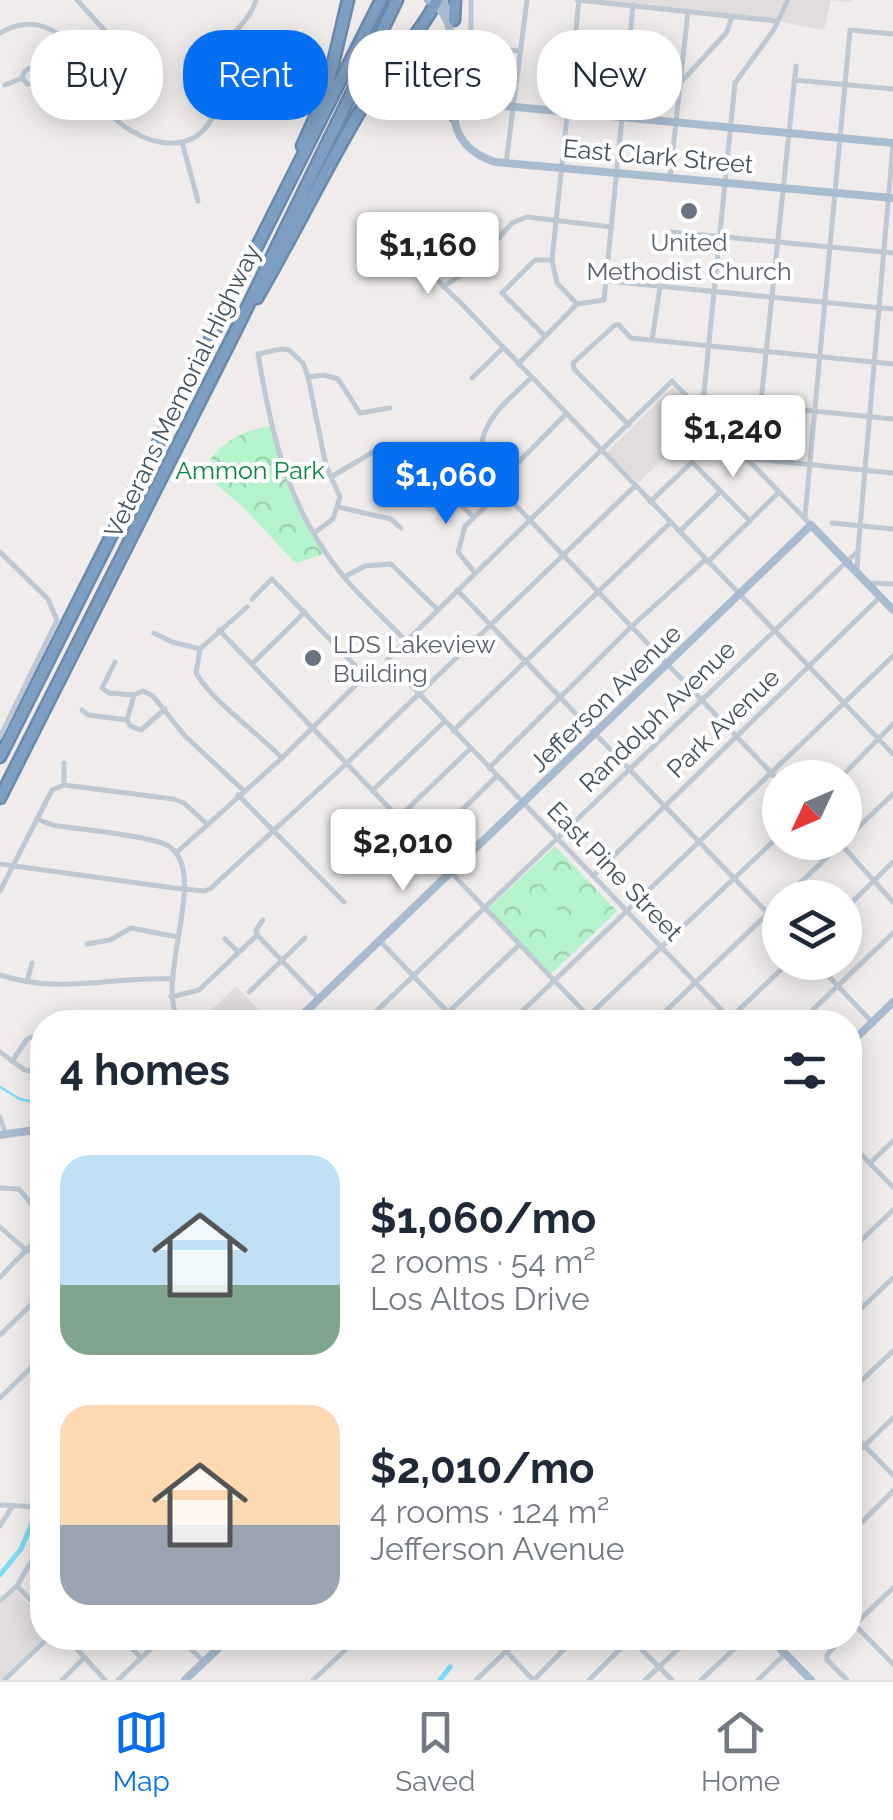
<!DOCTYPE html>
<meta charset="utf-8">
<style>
body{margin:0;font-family:Raleway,sans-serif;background:#f6f6f7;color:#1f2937;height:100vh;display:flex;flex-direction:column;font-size:38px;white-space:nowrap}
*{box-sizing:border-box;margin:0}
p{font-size:32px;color:#747a83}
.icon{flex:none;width:55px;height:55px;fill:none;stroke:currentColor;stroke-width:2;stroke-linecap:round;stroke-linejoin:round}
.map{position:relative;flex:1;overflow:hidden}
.panel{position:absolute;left:30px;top:1010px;width:832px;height:640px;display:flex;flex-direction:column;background:#fff;border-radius:40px;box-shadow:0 5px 25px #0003}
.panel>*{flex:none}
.top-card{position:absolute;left:30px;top:30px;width:835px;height:90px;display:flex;gap:20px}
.needle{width:65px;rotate:226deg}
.fabs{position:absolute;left:762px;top:760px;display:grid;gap:20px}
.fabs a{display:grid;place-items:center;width:100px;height:100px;border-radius:50%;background:#fff;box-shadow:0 5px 25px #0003;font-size:50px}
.price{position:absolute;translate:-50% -85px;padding:0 22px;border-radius:10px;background:#fff;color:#222;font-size:32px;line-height:65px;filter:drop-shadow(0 2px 5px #0008)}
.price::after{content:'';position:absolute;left:50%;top:60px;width:30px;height:22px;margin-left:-15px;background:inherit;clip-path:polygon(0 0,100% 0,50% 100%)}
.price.on{background:#066ef0;color:#fff}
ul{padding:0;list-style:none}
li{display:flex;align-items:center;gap:30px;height:250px;padding:0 30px}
li span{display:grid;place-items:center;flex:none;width:280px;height:200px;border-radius:30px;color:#555}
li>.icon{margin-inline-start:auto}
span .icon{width:120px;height:120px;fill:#fffc;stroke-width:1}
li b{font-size:42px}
h2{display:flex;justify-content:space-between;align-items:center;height:120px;padding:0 30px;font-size:42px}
.pill{padding:0 35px;border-radius:40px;background:#fff;box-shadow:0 5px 25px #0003;font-size:35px;line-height:90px}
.pill.on{background:#066ef0;color:#fff}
.menu{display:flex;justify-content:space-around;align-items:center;height:140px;border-top:2px solid #e0e1e3;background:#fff;font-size:28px;color:#747a83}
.menu a{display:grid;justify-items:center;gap:5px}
.menu .on{color:#066ef0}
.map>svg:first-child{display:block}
.education{fill:#e1ddde}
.park{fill:url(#park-crowns)}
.pitch{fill:#b5f3cc}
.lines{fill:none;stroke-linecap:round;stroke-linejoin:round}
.stream{stroke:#7dddf5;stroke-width:2.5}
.canal{stroke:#7dddf5;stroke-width:5}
.highway-casing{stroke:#6a8aad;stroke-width:15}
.minor{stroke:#bec9d4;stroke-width:5}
.major{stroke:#a9bccf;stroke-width:8}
.highway{stroke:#7e9fc1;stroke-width:10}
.worship-dot{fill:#6b7280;stroke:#fff;stroke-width:4}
.labels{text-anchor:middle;stroke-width:8;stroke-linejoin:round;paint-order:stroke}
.street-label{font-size:25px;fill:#43505c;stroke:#fff}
.worship-label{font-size:25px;fill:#5b616d;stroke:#fff}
.park-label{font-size:25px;fill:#0d8448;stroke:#fff}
</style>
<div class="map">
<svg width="893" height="1680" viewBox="0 0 893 1680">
<defs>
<pattern id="park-crowns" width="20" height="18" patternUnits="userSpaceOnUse" patternTransform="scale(2.5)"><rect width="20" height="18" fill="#b5f3cc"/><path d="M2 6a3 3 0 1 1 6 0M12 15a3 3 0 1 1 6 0" fill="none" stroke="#9dd2b2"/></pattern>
</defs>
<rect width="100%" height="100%" fill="#f0ecec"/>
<g class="education">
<polygon points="577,0 852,0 851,3 831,0 824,30 777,21"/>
<polygon points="673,387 705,420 638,483 607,452"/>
<polygon points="236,986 262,1013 252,1022 187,1022 185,1020 181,1013 206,1015"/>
<polygon points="16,1591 42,1619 43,1638 0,1680 0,1605"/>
</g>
<g class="park">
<path d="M271,426L293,494L327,553L299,562H294L243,507L205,475C210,445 244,430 271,426Z"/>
<polygon points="555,846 617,911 550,975 488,909"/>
</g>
<polygon class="pitch" points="539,885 552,898 552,910 563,910 576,923 557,941 520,905"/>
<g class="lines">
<polyline class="stream" points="0,1087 20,1099 42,1104"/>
<g class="canal">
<polyline points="0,1575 21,1549 37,1512"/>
<polyline points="440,1680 450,1667"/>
</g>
<g class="highway-casing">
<g id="highway">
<polyline points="454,20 455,0"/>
<path d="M389,70C407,56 435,59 446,82C451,92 452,104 454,115"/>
<polyline points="302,146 326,93 348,0"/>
<path d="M257,298C296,231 330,160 370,94C391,61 420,35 437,0"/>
<polyline points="0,757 381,0"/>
<polyline points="0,798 238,326 397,0"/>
</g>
</g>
<g class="minor">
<polyline points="471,0 471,47 521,51"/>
<polyline points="577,0 777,21"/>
<path d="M0,33C38,11 68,34 87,69C91,78 92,89 98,98C113,123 145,145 175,143C191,142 204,133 212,118C222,98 211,77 218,57C226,35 249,24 256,0"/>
<polyline points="22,78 27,84 41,85"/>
<polyline points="794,80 893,89"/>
<polyline points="682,81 727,32 732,16"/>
<path d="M5,85L22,78L24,72L30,68L37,74L41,85C58,92 100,95 113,78C119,70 118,54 118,45L77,0"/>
<polyline points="182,142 198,201"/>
<polyline points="506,163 527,0"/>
<polyline points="670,177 688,11"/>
<polyline points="671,232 893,253"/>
<path d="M396,272C426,256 436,282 458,300L893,754"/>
<polyline points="607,281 893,309"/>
<polyline points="443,287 473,267 512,223 527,217 612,227"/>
<polyline points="577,304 557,283 552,260 579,0"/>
<polyline points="545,336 502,293 535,260 552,260"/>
<polyline points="652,340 660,287"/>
<polyline points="518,364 577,304 604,300 633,5"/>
<polyline points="308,377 324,375 338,379 360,413 390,408"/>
<polyline points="472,378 503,348"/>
<path d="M531,378C503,405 473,426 482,470L780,782"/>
<polyline points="705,400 893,419"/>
<polyline points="702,412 735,83 773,31 788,0"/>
<polyline points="629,425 574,369 573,363 615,325 619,325 631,338 893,364"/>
<polyline points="755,459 796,66"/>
<polyline points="755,459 893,473"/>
<polyline points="413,467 430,473 473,517"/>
<polyline points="331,477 378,449"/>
<polyline points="496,485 566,414"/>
<polyline points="650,502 692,462 750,521"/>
<polyline points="338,507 391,519 401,528"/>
<polyline points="805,516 850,30 893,34"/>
<polyline points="832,523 893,529"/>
<polyline points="680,531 720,492"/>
<path d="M314,533L333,519L340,497L326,466L308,377L303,363L289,350L281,349L258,354C272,437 288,510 344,577C362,599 384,618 404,639"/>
<polyline points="0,552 48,599 57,620 0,737"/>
<polyline points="708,562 779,492"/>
<polyline points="475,573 458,552 465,526 502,491"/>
<polyline points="857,573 858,551"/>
<polyline points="344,577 365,566 391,564 437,609"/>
<polyline points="870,586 873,583 893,584"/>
<polyline points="457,590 780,926"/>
<path d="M247,607L200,649L196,673C212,701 258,733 282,758"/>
<polyline points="219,630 594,1022"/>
<polyline points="154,633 172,642 200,649"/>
<polyline points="115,662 102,688 109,693 134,695 127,720 130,726 141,730 165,709"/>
<polyline points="252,664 305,612"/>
<polyline points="134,695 143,691 153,696 185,736 243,790"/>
<polyline points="82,710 88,715 127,720"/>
<polyline points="453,731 670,523"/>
<polyline points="489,768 631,627 705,560"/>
<polyline points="840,778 893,724"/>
<polyline points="64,785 173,799 184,803 206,823"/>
<polyline points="64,785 64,763"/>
<polyline points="372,791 444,722"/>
<polyline points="238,795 344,902"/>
<polyline points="398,818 470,749"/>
<path d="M37,819L52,825C76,829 150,836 167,845C212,871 153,978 179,1022"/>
<polyline points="845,840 893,794"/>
<polyline points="839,842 893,902"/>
<polyline points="425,846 497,776"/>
<polyline points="176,853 282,758 365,676 272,579 252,599"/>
<polyline points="335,858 358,838 367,844 382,841 402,822"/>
<polyline points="0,864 174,888 204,891 210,889 346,764 635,486"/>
<polyline points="593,876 880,597"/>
<polyline points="0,891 52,790 64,785"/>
<polyline points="784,898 840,845"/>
<polyline points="845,909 893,862"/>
<polyline points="257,935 319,999"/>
<polyline points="257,935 256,930 263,920"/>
<polyline points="225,939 238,952"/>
<polyline points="381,942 457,1022"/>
<polyline points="87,944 110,940 131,928 178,937"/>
<polyline points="815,962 872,1022"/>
<path d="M0,975C61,995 112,976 173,979"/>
<polyline points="27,982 32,963"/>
<polyline points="249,992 305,938"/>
<polyline points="171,997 199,990 257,935"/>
<polyline points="365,1022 858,551 893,145"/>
<polyline points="438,1022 519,945"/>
<polyline points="511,1022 893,656"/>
<polyline points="582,1022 780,835"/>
<polyline points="654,1022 780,902"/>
<polyline points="726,1022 789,962"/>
<polyline points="733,1022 387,660 672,381 811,525"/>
<polyline points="800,1022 893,933"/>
<polyline points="0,1052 23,1069 42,1075"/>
<polyline points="13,1060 27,1039 42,1033"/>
<polyline points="0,1117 6,1135"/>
<polyline points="850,1143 893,1187"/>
<polyline points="870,1163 893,1141"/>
<polyline points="0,1188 19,1189 42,1217"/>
<polyline points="0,1227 27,1251"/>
<polyline points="850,1251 893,1210"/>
<polyline points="0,1277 42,1234"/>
<polyline points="850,1319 893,1278"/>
<polyline points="0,1335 42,1294"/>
<polyline points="850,1397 861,1381 893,1351"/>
<polyline points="0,1398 42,1357"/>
<polyline points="850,1431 893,1475"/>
<polyline points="850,1460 893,1418"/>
<polyline points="0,1505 42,1507"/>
<polyline points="0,1526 12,1507"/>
<polyline points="850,1534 893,1491"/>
<polyline points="17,1586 42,1612"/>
<polyline points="0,1601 17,1586 42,1543"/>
<polyline points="855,1625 893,1664"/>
<polyline points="850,1629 893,1588"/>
<polyline points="67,1638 105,1680"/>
<polyline points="122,1638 141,1658"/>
<polyline points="180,1638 204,1662"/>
<polyline points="630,1638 672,1680"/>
<polyline points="842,1638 827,1655 827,1660 847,1680"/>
<polyline points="506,1651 533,1680"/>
<polyline points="4,1680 48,1638"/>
<polyline points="62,1680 85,1657"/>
<polyline points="118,1680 162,1638"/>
<polyline points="313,1680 358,1638"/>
<polyline points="476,1680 520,1638"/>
<polyline points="534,1680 575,1638"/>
<polyline points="589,1680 631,1638"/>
<polyline points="645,1680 690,1638"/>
<polyline points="701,1680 746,1638"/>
<polyline points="758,1680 785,1654"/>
</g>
<g class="major">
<path d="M428,0C461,17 451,67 454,98"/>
<polyline points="442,0 453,18"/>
<polyline points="457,72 464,91 484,104 893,143"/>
<path d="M454,112C454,138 471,154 495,162L893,198"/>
<polyline points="295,1022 811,525 893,610"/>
<polyline points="850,1044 893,1002"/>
<polyline points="0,1135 42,1129"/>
<polyline points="770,1638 811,1680"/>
<polyline points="185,1680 229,1638"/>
</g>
<use href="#highway" class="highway"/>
</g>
<g class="worship-dot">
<circle cx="689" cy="211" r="10"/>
<circle cx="313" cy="658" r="10"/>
</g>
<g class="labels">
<g class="street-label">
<text transform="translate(658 156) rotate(5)" y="9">East Clark Street</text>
<text transform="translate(182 391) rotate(-64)" y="9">Veterans Memorial Highway</text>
<text transform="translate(605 698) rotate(-44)" y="9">Jefferson Avenue</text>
<text transform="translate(657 716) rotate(-44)" y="9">Randolph Avenue</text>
<text transform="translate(723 723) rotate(-44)" y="9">Park Avenue</text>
<text transform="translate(615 871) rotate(46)" y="9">East Pine Street</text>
</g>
<g class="worship-label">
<text x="689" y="251">United<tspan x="689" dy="29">Methodist Church</tspan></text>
<text x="333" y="653" text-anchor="start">LDS Lakeview<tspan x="333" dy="29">Building</tspan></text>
</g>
<g class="park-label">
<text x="250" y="479">Ammon Park</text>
</g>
</g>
</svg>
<div class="fabs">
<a><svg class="needle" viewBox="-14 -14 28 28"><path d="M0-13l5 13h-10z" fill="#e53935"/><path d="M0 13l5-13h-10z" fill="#747a83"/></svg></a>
<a><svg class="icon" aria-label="layers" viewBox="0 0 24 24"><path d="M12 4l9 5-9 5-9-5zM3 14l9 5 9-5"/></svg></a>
</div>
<b class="price" style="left:428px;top:297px">$1,160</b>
<b class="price" style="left:733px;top:480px">$1,240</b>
<b class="price on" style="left:446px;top:527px">$1,060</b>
<b class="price" style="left:403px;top:894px">$2,010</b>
<div class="top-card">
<a class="pill">Buy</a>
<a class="pill on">Rent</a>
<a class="pill">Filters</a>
<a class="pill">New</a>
</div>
<section class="panel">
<h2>4 homes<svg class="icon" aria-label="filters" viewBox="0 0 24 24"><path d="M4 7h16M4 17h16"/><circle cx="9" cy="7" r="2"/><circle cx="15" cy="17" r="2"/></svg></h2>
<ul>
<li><span style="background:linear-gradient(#bfe0f5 65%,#7fa58c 0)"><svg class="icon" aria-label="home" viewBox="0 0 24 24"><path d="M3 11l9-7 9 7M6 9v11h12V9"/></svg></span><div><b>$1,060/mo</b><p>2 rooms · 54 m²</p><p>Los Altos Drive</p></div></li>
<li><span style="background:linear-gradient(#ffd9b3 60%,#9aa5b1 0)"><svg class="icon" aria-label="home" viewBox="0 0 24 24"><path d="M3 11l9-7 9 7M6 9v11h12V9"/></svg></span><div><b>$2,010/mo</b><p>4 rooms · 124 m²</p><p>Jefferson Avenue</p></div></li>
</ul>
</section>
</div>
<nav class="menu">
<a class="on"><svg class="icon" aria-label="map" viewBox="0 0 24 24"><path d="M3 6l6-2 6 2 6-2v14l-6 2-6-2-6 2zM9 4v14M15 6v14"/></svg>Map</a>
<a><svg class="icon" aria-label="saved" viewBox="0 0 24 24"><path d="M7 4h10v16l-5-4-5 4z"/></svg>Saved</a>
<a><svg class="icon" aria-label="home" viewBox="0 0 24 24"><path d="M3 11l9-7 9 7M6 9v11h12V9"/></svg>Home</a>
</nav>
